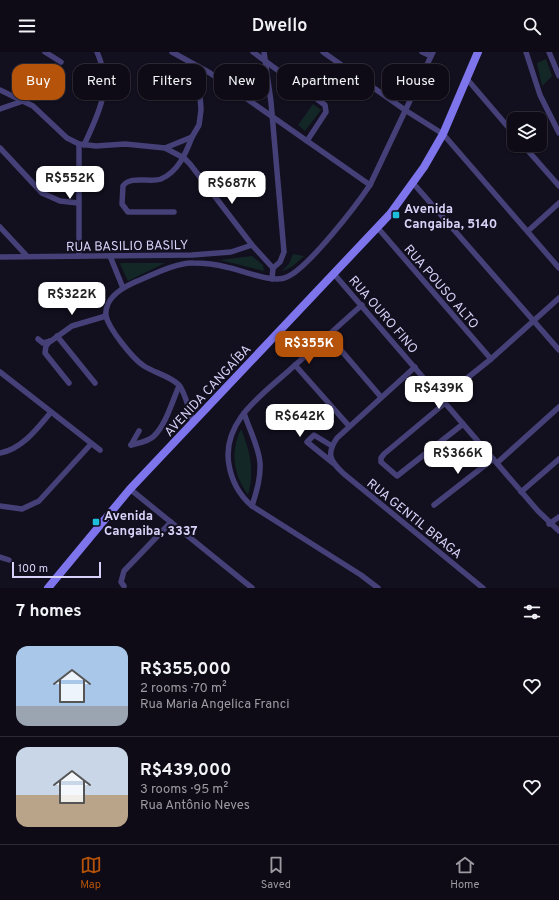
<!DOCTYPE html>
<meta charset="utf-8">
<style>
body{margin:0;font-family:Overpass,sans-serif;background:#1c1923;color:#f1f3f6;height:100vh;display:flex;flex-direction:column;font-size:15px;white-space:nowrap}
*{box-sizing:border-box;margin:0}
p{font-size:13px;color:#9b9ba1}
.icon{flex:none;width:22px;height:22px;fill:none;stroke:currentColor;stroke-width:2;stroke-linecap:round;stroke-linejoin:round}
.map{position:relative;height:536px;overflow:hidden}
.side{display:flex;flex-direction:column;background:#0e0b16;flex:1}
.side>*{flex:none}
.hud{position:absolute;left:12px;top:12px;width:535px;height:36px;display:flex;gap:8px}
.tools{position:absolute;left:507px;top:60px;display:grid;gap:8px}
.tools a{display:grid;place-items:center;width:40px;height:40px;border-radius:8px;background:#0e0b16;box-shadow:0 1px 3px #0004,0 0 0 1px #2e2b35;font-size:20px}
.scale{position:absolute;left:12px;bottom:10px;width:89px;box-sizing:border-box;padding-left:4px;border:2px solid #d8d2f9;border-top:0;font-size:11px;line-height:14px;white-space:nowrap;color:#d8d2f9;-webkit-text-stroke:3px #120f1e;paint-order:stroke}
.price{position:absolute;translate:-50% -34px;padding:0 9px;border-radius:8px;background:#fff;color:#222;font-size:13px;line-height:26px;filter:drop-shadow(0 1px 2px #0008)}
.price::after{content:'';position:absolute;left:50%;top:24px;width:12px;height:9px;margin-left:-6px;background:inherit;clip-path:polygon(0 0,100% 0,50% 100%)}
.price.current{background:#b45309;color:#fff}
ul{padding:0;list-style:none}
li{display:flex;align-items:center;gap:12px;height:100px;padding:0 16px}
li+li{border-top:1px solid #2e2b35}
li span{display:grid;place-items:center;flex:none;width:112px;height:80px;border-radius:12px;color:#555}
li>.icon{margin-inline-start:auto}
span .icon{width:48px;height:48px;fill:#fffc;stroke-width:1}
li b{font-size:17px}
h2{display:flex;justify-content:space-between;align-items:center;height:48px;padding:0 16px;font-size:17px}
.pill{padding:0 14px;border-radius:12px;background:#0e0b16;box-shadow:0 1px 3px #0004,0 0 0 1px #2e2b35;font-size:14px;line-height:36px}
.pill.current{background:#b45309;color:#fff}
header{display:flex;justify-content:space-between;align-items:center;height:52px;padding:0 16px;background:#0e0b16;font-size:18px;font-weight:600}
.dock{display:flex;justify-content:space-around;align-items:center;height:56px;border-top:1px solid #2e2b35;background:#0e0b16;font-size:11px;color:#9b9ba1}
.dock a{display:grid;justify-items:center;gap:2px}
.dock .current{color:#b45309}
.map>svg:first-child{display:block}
.green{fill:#132727}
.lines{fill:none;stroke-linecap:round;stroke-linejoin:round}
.street{stroke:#454077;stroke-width:5.5}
.secondary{stroke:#7e75ed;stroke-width:8}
.poi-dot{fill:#1dbeda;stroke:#120f1e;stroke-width:1.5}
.labels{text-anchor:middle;stroke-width:4;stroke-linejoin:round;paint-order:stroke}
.poi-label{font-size:13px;font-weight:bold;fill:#d8d2f9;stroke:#120f1e;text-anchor:start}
.street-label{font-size:13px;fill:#d8d2f9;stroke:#120f1e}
</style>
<header><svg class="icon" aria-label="menu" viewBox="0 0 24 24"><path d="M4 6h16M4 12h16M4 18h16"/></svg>Dwello<svg class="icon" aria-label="search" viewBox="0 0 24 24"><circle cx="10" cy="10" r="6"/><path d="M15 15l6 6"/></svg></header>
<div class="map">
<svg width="559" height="536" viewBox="0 0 559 536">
<rect width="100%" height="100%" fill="#120f1e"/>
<g class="green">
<polygon points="546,7 552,24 542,34 537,11"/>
<polygon points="313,52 321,58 305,79 298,73"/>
<polygon points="293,202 304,204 293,214 281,220 289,212"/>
<polygon points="252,204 263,213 264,219 220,208"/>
<polygon points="121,211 165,211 128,229 120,212"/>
<path d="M241,377C250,399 255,419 248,443C233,422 230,400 241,377Z"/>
</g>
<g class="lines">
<g class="street">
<polyline points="45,0 61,10"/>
<polyline points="172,0 210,21 370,133"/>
<polyline points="253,0 325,53 326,60 307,89"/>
<polyline points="264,0 271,50 284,200 280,210 273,216"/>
<polyline points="323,0 405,58 443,82 559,216"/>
<polyline points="422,0 431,4"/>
<polyline points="526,0 540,43 559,81"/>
<polyline points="549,0 559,24"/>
<polyline points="467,27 514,82"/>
<polyline points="0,38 33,54 67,86 79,92 96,94 125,92 165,96 192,85 199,73 201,58 198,14"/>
<polyline points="0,57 23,49"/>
<polyline points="79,92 79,204"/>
<path d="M84,93C99,60 113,36 97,0"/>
<polyline points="523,93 559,134"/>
<polyline points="0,96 42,141 60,149 78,151"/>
<polyline points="165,96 184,106 190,112 252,193 273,216 272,227"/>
<polyline points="413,131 559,298"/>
<path d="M174,160H128L122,152L123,134C130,123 150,131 161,127C178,120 186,101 192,85"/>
<polyline points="0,175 27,204"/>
<polyline points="377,175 491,307"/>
<polyline points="528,179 559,151"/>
<polyline points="110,204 123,236"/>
<polyline points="0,205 192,203 231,200 252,193"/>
<polyline points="334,222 538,459 559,479"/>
<path d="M362,253C339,273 317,294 294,314C265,341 221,368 229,413C232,430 239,443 252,454L361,523L378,536"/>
<polyline points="328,283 381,345"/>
<polyline points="57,284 95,331"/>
<polyline points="38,287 43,291 51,289 72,274 106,264"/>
<polyline points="50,289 46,294 45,301 69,331"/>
<polyline points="295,313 349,374"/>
<path d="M415,315L337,386C326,402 330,409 343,421L483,536"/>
<polyline points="0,320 100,398"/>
<polyline points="441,347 491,307 559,246"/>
<polyline points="445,351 384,402 381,406 381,410 397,424 463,372"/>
<path d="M244,361C249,377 259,395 260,411C261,426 256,441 252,454"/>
<path d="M193,370C190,361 185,340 179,333C170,324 155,321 144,314C133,307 109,277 106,264C104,248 120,237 133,231C148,225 177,210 193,211C204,211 215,212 226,215C242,218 273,232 287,225C308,216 356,154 370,133L433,0"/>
<path d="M131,393C138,391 148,390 154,384C166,372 172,350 179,334"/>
<polyline points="131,393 139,379"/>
<polyline points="332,394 314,383 307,390 333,411"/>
<path d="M0,401C22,397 37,377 51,360"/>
<polyline points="497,411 559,355"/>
<polyline points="130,437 252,536"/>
<polyline points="521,440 559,407"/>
<polyline points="434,453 493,407"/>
<polyline points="0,454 22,457 39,449 91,392"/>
<polyline points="549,472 559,465"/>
<polyline points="0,505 9,508"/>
<polyline points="124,534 121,530 124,519 171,470"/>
</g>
<polyline class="secondary" points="48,536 130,437 390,162 424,115 443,82 478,0"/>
</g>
<g class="poi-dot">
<rect x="392" y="159" width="8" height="8" rx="2"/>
<rect x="92" y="466" width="8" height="8" rx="2"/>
</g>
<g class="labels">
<g class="poi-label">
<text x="404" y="161">Avenida<tspan x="404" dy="15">Cangaiba, 5140</tspan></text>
<text x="104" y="468">Avenida<tspan x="104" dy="15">Cangaiba, 3337</tspan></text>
</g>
<g class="street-label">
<text transform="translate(127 193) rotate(-1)" y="5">RUA BASILIO BASILY</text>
<text transform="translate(442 234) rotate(49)" y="5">RUA POUSO ALTO</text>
<text transform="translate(384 262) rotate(49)" y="5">RUA OURO FINO</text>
<text transform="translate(207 338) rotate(-47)" y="5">AVENIDA CANGAÍBA</text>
<text transform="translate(415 466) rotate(39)" y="5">RUA GENTIL BRAGA</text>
</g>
</g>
</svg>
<div class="tools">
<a><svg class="icon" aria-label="layers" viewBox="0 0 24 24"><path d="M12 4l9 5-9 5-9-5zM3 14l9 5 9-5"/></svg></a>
</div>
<div class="scale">100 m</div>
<b class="price" style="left:70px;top:148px">R$552K</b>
<b class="price" style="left:232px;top:153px">R$687K</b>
<b class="price" style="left:72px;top:264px">R$322K</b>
<b class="price current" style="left:309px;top:313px">R$355K</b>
<b class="price" style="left:439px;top:358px">R$439K</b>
<b class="price" style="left:300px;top:386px">R$642K</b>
<b class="price" style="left:458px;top:423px">R$366K</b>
<div class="hud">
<a class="pill current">Buy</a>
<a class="pill">Rent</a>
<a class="pill">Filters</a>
<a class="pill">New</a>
<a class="pill">Apartment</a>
<a class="pill">House</a>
</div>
</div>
<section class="side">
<h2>7 homes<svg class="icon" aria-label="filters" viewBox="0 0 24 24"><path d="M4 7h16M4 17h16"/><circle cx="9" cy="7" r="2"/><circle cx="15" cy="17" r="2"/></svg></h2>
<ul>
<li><span style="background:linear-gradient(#a9c7e8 75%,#9aa5b1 0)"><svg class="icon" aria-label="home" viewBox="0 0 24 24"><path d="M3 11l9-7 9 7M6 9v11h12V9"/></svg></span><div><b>R$355,000</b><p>2 rooms · 70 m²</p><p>Rua Maria Angelica Franci</p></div><svg class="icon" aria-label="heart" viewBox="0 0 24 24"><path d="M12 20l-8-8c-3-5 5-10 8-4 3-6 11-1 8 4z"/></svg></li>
<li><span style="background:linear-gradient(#c9d6e8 60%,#b9a48a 0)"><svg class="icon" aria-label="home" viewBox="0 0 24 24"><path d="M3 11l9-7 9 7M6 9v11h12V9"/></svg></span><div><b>R$439,000</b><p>3 rooms · 95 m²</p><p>Rua Antônio Neves</p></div><svg class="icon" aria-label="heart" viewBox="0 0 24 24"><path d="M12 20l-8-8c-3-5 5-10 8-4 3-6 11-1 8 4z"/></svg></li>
</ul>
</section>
<nav class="dock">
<a class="current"><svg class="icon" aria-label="map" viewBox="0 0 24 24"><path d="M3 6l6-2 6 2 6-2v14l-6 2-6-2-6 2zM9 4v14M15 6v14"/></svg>Map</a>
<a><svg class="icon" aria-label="saved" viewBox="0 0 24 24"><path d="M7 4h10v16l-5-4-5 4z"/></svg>Saved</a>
<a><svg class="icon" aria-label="home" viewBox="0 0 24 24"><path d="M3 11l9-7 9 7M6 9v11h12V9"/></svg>Home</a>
</nav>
